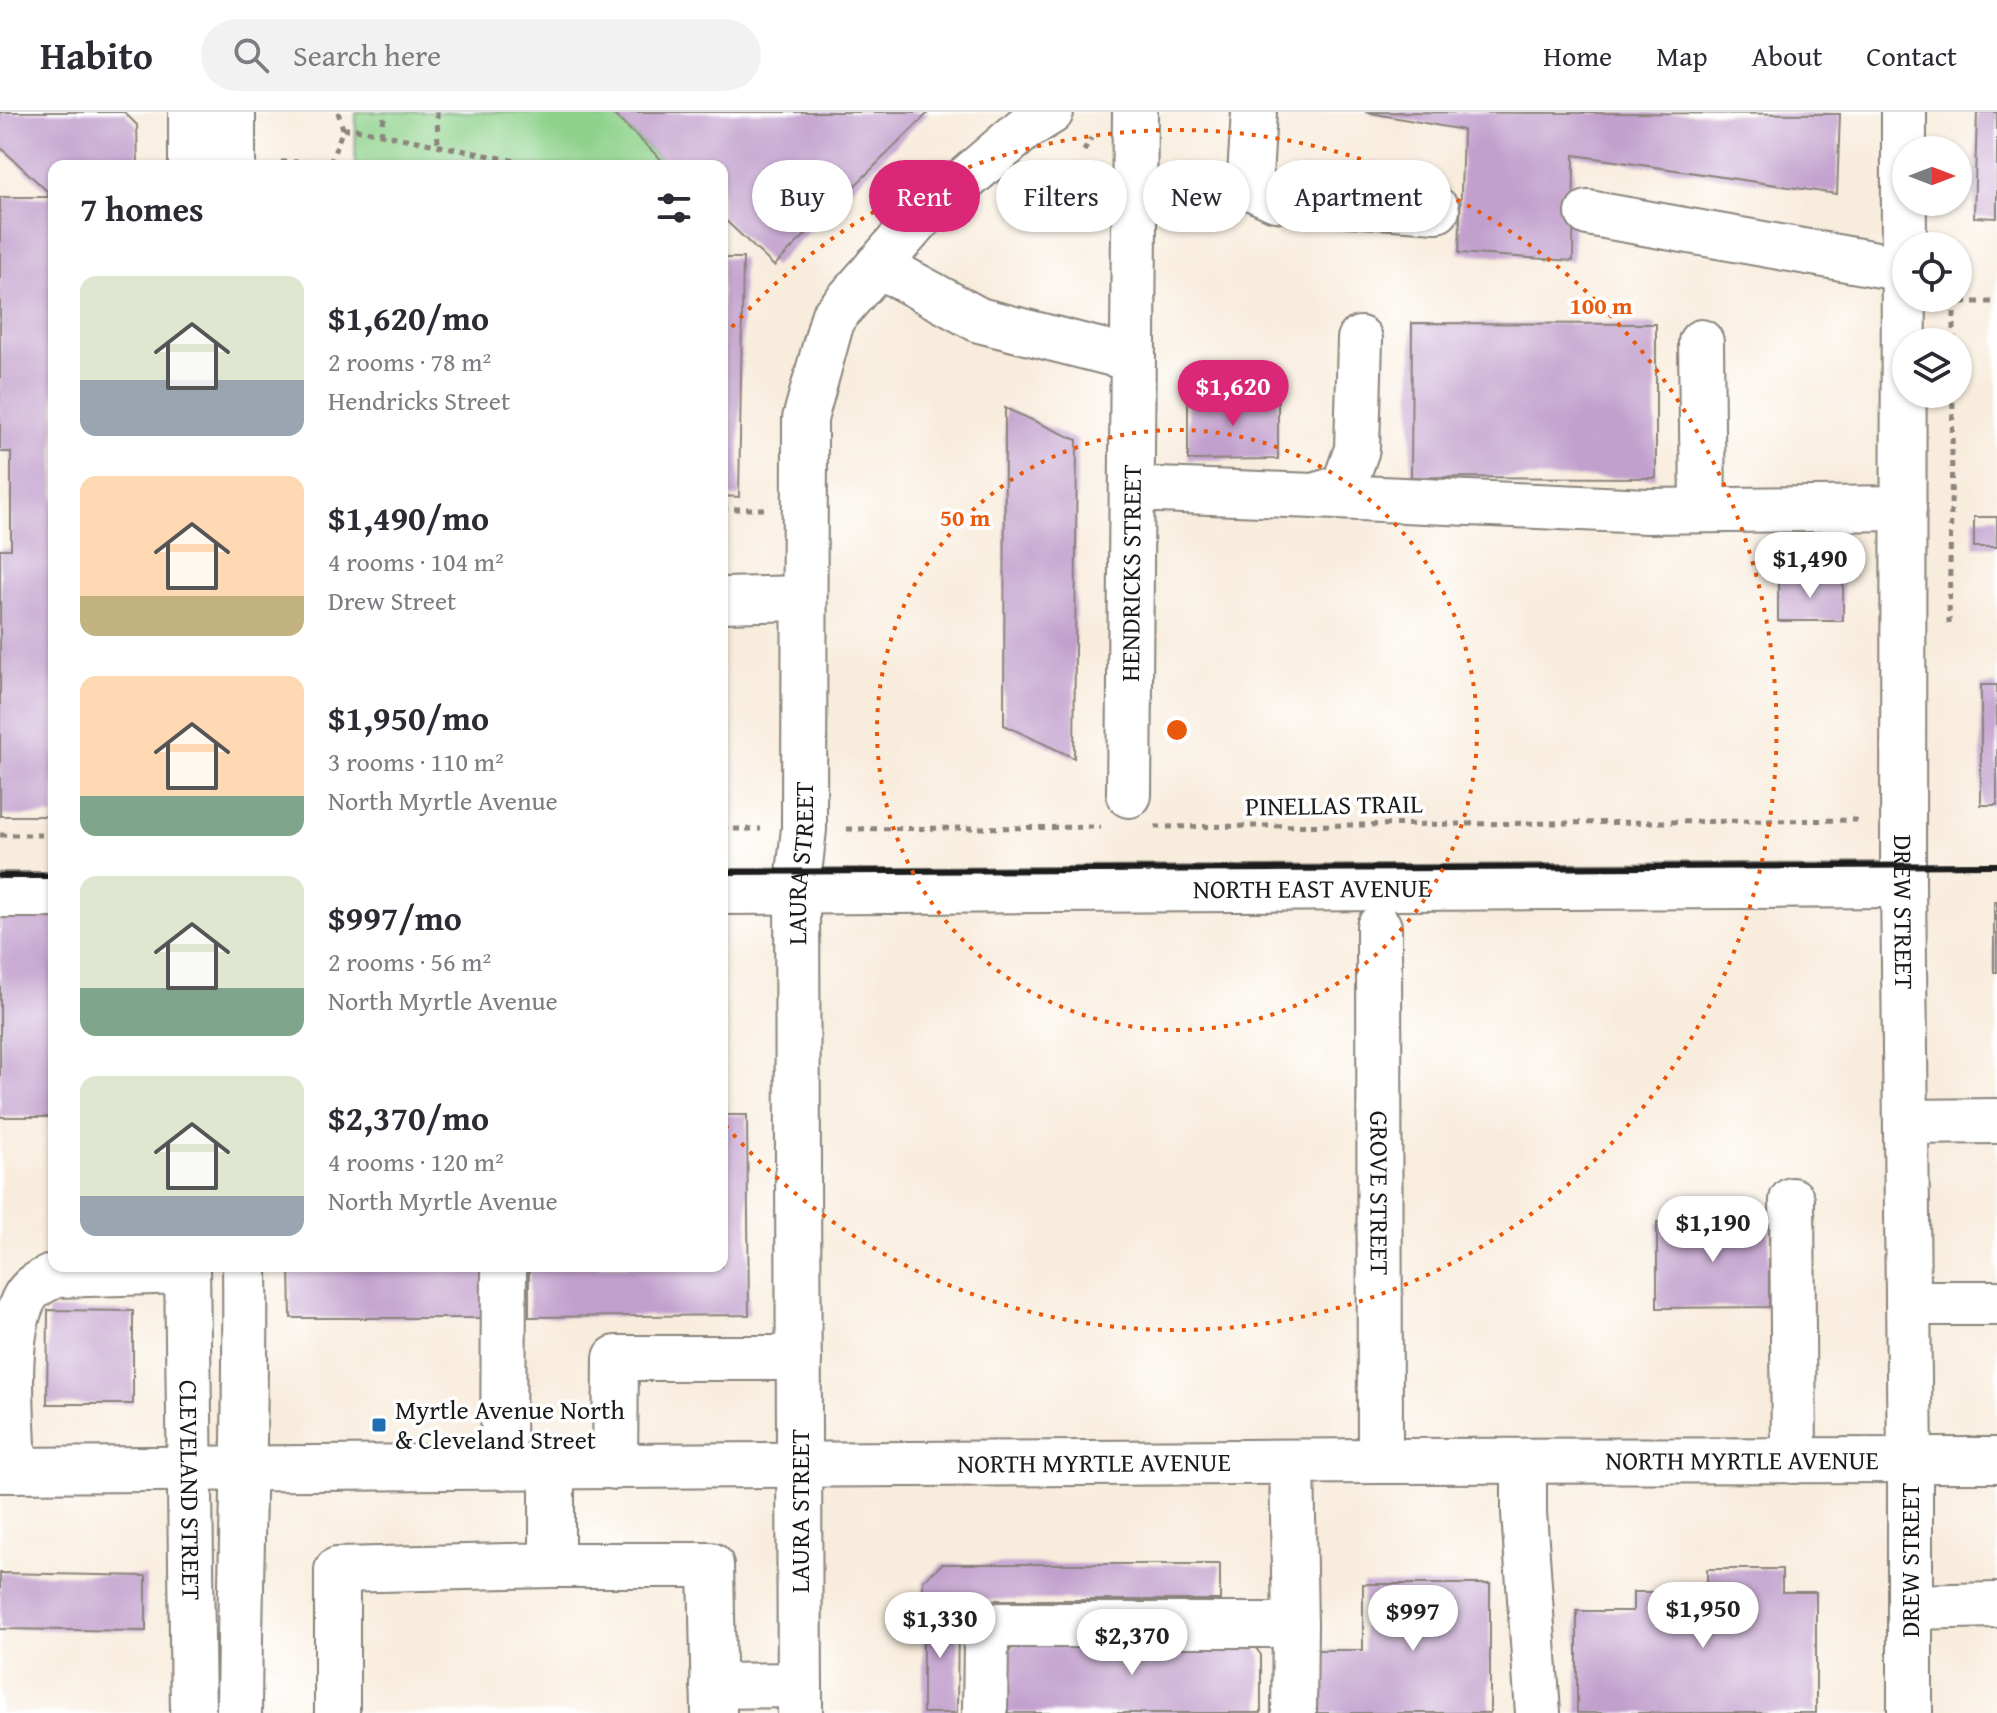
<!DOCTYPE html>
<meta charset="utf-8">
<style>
body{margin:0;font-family:"Gentium Book Plus",serif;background:#f2f2f3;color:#2b2b33;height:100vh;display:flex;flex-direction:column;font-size:30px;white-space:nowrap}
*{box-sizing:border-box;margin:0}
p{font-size:26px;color:#7c7c81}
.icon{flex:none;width:44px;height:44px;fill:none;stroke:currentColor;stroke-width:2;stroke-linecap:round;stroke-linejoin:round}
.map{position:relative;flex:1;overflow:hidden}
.drawer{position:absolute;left:48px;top:48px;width:680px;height:1112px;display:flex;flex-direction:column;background:#fff;border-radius:16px;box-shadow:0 2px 6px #0004}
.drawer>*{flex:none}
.guide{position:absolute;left:752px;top:48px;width:760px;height:72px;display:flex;gap:16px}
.needle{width:52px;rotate:90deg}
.tools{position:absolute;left:1892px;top:24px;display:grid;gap:16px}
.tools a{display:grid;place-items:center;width:80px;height:80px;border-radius:50%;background:#fff;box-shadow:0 2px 6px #0004;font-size:40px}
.price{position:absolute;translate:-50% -68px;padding:0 18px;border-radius:28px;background:#fff;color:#222;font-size:26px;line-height:52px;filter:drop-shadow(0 2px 4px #0008)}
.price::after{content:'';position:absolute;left:50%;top:48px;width:24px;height:18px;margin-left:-12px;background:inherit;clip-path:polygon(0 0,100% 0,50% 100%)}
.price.active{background:#db2777;color:#fff}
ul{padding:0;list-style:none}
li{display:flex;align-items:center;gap:24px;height:200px;padding:0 32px}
li span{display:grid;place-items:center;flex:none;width:224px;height:160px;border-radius:16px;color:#555}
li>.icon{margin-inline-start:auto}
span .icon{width:96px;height:96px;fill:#fffc;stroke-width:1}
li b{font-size:34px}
h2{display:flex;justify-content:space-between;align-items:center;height:96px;padding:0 32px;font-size:34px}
.chip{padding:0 28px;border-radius:36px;background:#fff;box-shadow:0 2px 6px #0004;font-size:28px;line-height:72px}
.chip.active{background:#db2777;color:#fff}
header{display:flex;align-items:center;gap:48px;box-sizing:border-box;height:112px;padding:0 40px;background:#fff;border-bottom:2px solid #e1e1e2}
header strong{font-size:38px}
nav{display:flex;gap:44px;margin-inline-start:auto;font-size:28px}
.search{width:560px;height:72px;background:#f2f2f3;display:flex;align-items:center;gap:20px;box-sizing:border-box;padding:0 28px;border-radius:44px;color:#7c7c81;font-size:30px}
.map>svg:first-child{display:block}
.green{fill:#8dd18a;stroke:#547653;stroke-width:2}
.building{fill:#c2a0cd}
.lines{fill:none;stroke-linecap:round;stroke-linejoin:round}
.minor-casing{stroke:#8a847c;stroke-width:48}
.major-casing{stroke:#8a847c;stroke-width:48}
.path{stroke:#8a847c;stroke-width:5;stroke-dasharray:6 6;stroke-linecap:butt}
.minor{stroke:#fff;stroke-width:44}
.major{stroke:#fff;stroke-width:44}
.rail{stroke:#1c1c1c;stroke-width:6}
.ring{fill:none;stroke:#e8590c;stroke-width:4;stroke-dasharray:4 8}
.poi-dot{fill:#1f6fb2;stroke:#fff;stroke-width:3}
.labels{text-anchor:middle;stroke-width:7;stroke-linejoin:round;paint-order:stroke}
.street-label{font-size:26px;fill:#1c1c1c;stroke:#fff}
.poi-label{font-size:26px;fill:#1c1c1c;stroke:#fff;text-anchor:start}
.centre{fill:#e8590c;stroke:#fff;stroke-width:4}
.ring-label{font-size:24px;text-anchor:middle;font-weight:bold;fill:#e8590c;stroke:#fff;stroke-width:7;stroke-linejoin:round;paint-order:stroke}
</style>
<header>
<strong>Habito</strong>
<div class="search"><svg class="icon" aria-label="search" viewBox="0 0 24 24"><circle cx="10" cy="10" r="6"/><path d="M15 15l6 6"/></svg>Search here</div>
<nav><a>Home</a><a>Map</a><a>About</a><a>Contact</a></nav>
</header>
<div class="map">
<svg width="1997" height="1601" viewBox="0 0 1997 1601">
<rect width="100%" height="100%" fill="#fff"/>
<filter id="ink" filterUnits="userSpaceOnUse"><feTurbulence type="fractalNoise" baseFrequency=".0125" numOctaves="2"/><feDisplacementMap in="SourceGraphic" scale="16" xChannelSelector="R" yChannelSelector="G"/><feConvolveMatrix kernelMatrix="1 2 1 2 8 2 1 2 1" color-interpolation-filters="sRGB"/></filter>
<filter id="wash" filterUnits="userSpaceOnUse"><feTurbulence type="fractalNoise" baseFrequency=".006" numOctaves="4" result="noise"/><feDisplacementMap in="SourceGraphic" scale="32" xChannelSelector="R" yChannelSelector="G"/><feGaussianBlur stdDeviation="1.8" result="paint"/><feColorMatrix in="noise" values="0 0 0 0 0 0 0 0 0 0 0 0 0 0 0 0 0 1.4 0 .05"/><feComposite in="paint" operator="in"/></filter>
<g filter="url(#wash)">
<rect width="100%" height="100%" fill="#f8ecdc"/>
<polygon class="green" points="356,0 593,0 599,6 604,0 611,0 668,54 355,54"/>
<g id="blocks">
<g class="building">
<polygon points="0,0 124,0 137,13 138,54 54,54 54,704 0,704 0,437 11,437 11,340 0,340 0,85 48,85 48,80 0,35"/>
<polygon points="611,0 929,0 774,154 722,105 722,54 668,54"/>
<polygon points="1365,0 1840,2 1837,82 1574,43 1573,149 1459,141 1463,18"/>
<polygon points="1977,0 1997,0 1997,106 1974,105"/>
<polygon points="722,146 743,146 739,385 722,384"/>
<polygon points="1412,211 1656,212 1656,366 1411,365"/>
<polygon points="1278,283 1278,347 1188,348 1188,284"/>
<polygon points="1005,296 1077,328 1074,646 1004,613"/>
<rect x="1974" y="405" width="23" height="30"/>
<rect x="1778" y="467" width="65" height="42"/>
<rect x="1981" y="573" width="16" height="120"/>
<rect x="1994" y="790" width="3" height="70"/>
<rect x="0" y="796" width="54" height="209"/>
<polygon points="722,1003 747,1003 749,1203 529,1205 529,1154 722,1154"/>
<polygon points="1769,1109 1769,1195 1657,1196 1657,1110"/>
<polygon points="290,1154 485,1154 485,1206 291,1206"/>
<polygon points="48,1198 133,1199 133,1292 47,1292"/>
<polygon points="942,1452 1220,1452 1220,1488 923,1488 923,1469"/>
<polygon points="1707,1457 1782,1457 1782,1480 1816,1480 1816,1601 1577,1601 1577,1499 1633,1499 1633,1480 1707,1480"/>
<polygon points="0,1461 146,1464 146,1519 0,1517"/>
<polygon points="1363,1472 1490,1472 1490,1601 1317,1601 1317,1538 1363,1538"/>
<polygon points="923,1496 958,1496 957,1601 923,1601"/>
<polygon points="1021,1527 1250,1528 1261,1543 1261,1601 1002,1601 1002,1547"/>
</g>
</g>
</g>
<g filter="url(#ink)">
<use href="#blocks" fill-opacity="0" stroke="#8a847c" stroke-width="2"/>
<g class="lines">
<g class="minor-casing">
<g id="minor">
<polyline points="191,0 191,54"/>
<polyline points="233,0 233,54"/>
<polyline points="1254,0 1250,64 1258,79 1276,87 1437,98"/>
<path id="s1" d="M1904,0L1903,773L1910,1348"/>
<polyline points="1588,101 1904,157"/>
<polyline points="878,153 979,208 1133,247"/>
<polyline points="1701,230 1703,398"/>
<polyline points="1132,377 1315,384 1344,374 1357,337 1360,227"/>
<polyline points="1315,384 1647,399 1904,396"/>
<polyline points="722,488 804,486"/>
<path id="s2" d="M1129,683L1135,0"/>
<path id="s3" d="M722,780L1903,773"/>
<polyline points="0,783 54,783"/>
<path id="s4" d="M1379,815L1380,1349"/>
<polyline points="1906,1010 1997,1009"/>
<polyline points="1792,1088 1794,1349"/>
<path id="s5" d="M187,1154L193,1601"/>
<polyline points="1908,1191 1997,1191"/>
<polyline points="1292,1350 1295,1513 1294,1601"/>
<polyline points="1524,1350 1524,1401 1538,1601"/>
<polyline points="503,1355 504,1154"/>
<polyline points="615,1355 616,1246 799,1246"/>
<path d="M14,1358C13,1313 4,1230 23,1189C29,1175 42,1169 56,1163L187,1159"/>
<polyline points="552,1453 711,1453 714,1601"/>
<polyline points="1910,1495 1997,1493"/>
<polyline points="713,1574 800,1573"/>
<path d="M239,1601C240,1452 247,1303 245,1154"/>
<polyline points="337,1601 337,1458 552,1453 552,1355"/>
<path id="s6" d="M800,1601L797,780L804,717L805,307L833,205L918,108L1025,16L1051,0"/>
<polyline points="985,1601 986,1532 989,1524 999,1513 1295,1513"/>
</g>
</g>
<g class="major-casing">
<g id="major">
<polyline points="1910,1348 1910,1601"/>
<path id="s7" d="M0,1358L1380,1349L1997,1348"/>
</g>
</g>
<g class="path">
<polyline points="437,0 438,34"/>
<polyline points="343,17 356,17 541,54"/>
<polyline points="381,23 385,0"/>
<polyline points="1084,39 1091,26"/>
<polyline points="281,50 331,49 343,17 338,0"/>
<polyline points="491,54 491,46"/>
<polyline points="1954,230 1954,190 1997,190"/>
<polyline points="722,397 765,397"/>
<polyline points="1949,512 1953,282"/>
<polyline points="1155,715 1861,708"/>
<polyline points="722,717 761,717"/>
<polyline points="847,717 1101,715"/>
<polyline points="0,723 54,723"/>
</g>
<use href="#minor" class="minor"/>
<use href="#major" class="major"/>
<g class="rail">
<polyline points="722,760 1997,753"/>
<polyline points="0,764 54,764"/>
</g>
</g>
</g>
<g class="ring">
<circle cx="1177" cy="618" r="300"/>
<path d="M724 224A600 600 0 1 1 724 1012"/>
</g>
<rect class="poi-dot" x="371" y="1305" width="16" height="16" rx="4"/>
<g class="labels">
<g class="street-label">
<text dy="9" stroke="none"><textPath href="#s2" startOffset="222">HENDRICKS STREET</textPath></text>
<text transform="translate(1334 693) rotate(-1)" y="9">PINELLAS TRAIL</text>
<text dy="9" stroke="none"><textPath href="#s6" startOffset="850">LAURA STREET</textPath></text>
<text dy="9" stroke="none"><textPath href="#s3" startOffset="590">NORTH EAST AVENUE</textPath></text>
<text dy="9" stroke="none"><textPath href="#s1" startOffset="800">DREW STREET</textPath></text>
<text dy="9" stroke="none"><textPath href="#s4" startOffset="266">GROVE STREET</textPath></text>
<text dy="9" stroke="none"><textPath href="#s7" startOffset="1742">NORTH MYRTLE AVENUE</textPath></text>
<text dy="9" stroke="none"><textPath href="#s7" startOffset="1094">NORTH MYRTLE AVENUE</textPath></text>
<text dy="9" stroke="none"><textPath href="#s5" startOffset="224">CLEVELAND STREET</textPath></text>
<text transform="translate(800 1399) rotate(-90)" y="9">LAURA STREET</text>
<text transform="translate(1910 1448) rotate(-90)" y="9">DREW STREET</text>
</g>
<g class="poi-label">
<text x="395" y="1307">Myrtle Avenue North<tspan x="395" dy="30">&amp; Cleveland Street</tspan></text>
</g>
</g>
<circle cx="1177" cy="618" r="12" class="centre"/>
<g class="ring-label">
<text x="1601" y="202">100 m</text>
<text x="965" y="414">50 m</text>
</g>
</svg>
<div class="tools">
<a><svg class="needle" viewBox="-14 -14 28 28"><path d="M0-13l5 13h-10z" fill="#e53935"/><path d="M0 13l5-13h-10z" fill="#7c7c81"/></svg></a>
<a><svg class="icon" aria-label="locate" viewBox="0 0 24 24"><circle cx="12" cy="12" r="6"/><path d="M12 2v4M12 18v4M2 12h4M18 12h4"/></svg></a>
<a><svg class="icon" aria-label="layers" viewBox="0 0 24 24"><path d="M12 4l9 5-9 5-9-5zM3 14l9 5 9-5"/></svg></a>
</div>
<b class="price active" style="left:1233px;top:316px">$1,620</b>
<b class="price" style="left:1810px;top:488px">$1,490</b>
<b class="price" style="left:1713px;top:1152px">$1,190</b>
<b class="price" style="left:1703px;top:1538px">$1,950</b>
<b class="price" style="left:1413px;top:1541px">$997</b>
<b class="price" style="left:940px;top:1548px">$1,330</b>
<b class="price" style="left:1132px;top:1565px">$2,370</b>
<div class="guide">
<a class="chip">Buy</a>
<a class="chip active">Rent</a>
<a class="chip">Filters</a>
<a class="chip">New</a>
<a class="chip">Apartment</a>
</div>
<section class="drawer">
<h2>7 homes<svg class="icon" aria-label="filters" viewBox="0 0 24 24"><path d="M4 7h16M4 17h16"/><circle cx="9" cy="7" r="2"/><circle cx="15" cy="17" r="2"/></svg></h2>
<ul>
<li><span style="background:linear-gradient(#dfe7d0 65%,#9aa5b1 0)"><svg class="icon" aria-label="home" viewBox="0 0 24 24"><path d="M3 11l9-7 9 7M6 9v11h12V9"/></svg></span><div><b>$1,620/mo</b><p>2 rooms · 78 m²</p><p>Hendricks Street</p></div></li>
<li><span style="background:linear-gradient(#ffd9b3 75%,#c2b280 0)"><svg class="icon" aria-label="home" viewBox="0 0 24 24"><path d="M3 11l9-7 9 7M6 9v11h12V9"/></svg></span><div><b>$1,490/mo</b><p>4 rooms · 104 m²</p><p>Drew Street</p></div></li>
<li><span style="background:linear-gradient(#ffd9b3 75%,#7fa58c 0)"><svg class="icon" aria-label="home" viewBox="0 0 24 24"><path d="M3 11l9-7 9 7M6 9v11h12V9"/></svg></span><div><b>$1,950/mo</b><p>3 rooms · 110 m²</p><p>North Myrtle Avenue</p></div></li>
<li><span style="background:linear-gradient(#dfe7d0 70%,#7fa58c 0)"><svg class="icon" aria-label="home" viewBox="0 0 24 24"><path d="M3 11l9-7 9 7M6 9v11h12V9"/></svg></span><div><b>$997/mo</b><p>2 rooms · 56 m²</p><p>North Myrtle Avenue</p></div></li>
<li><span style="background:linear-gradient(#dfe7d0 75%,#9aa5b1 0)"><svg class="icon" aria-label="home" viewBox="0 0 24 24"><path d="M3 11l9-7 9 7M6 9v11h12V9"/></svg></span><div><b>$2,370/mo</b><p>4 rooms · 120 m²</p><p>North Myrtle Avenue</p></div></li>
</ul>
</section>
</div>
